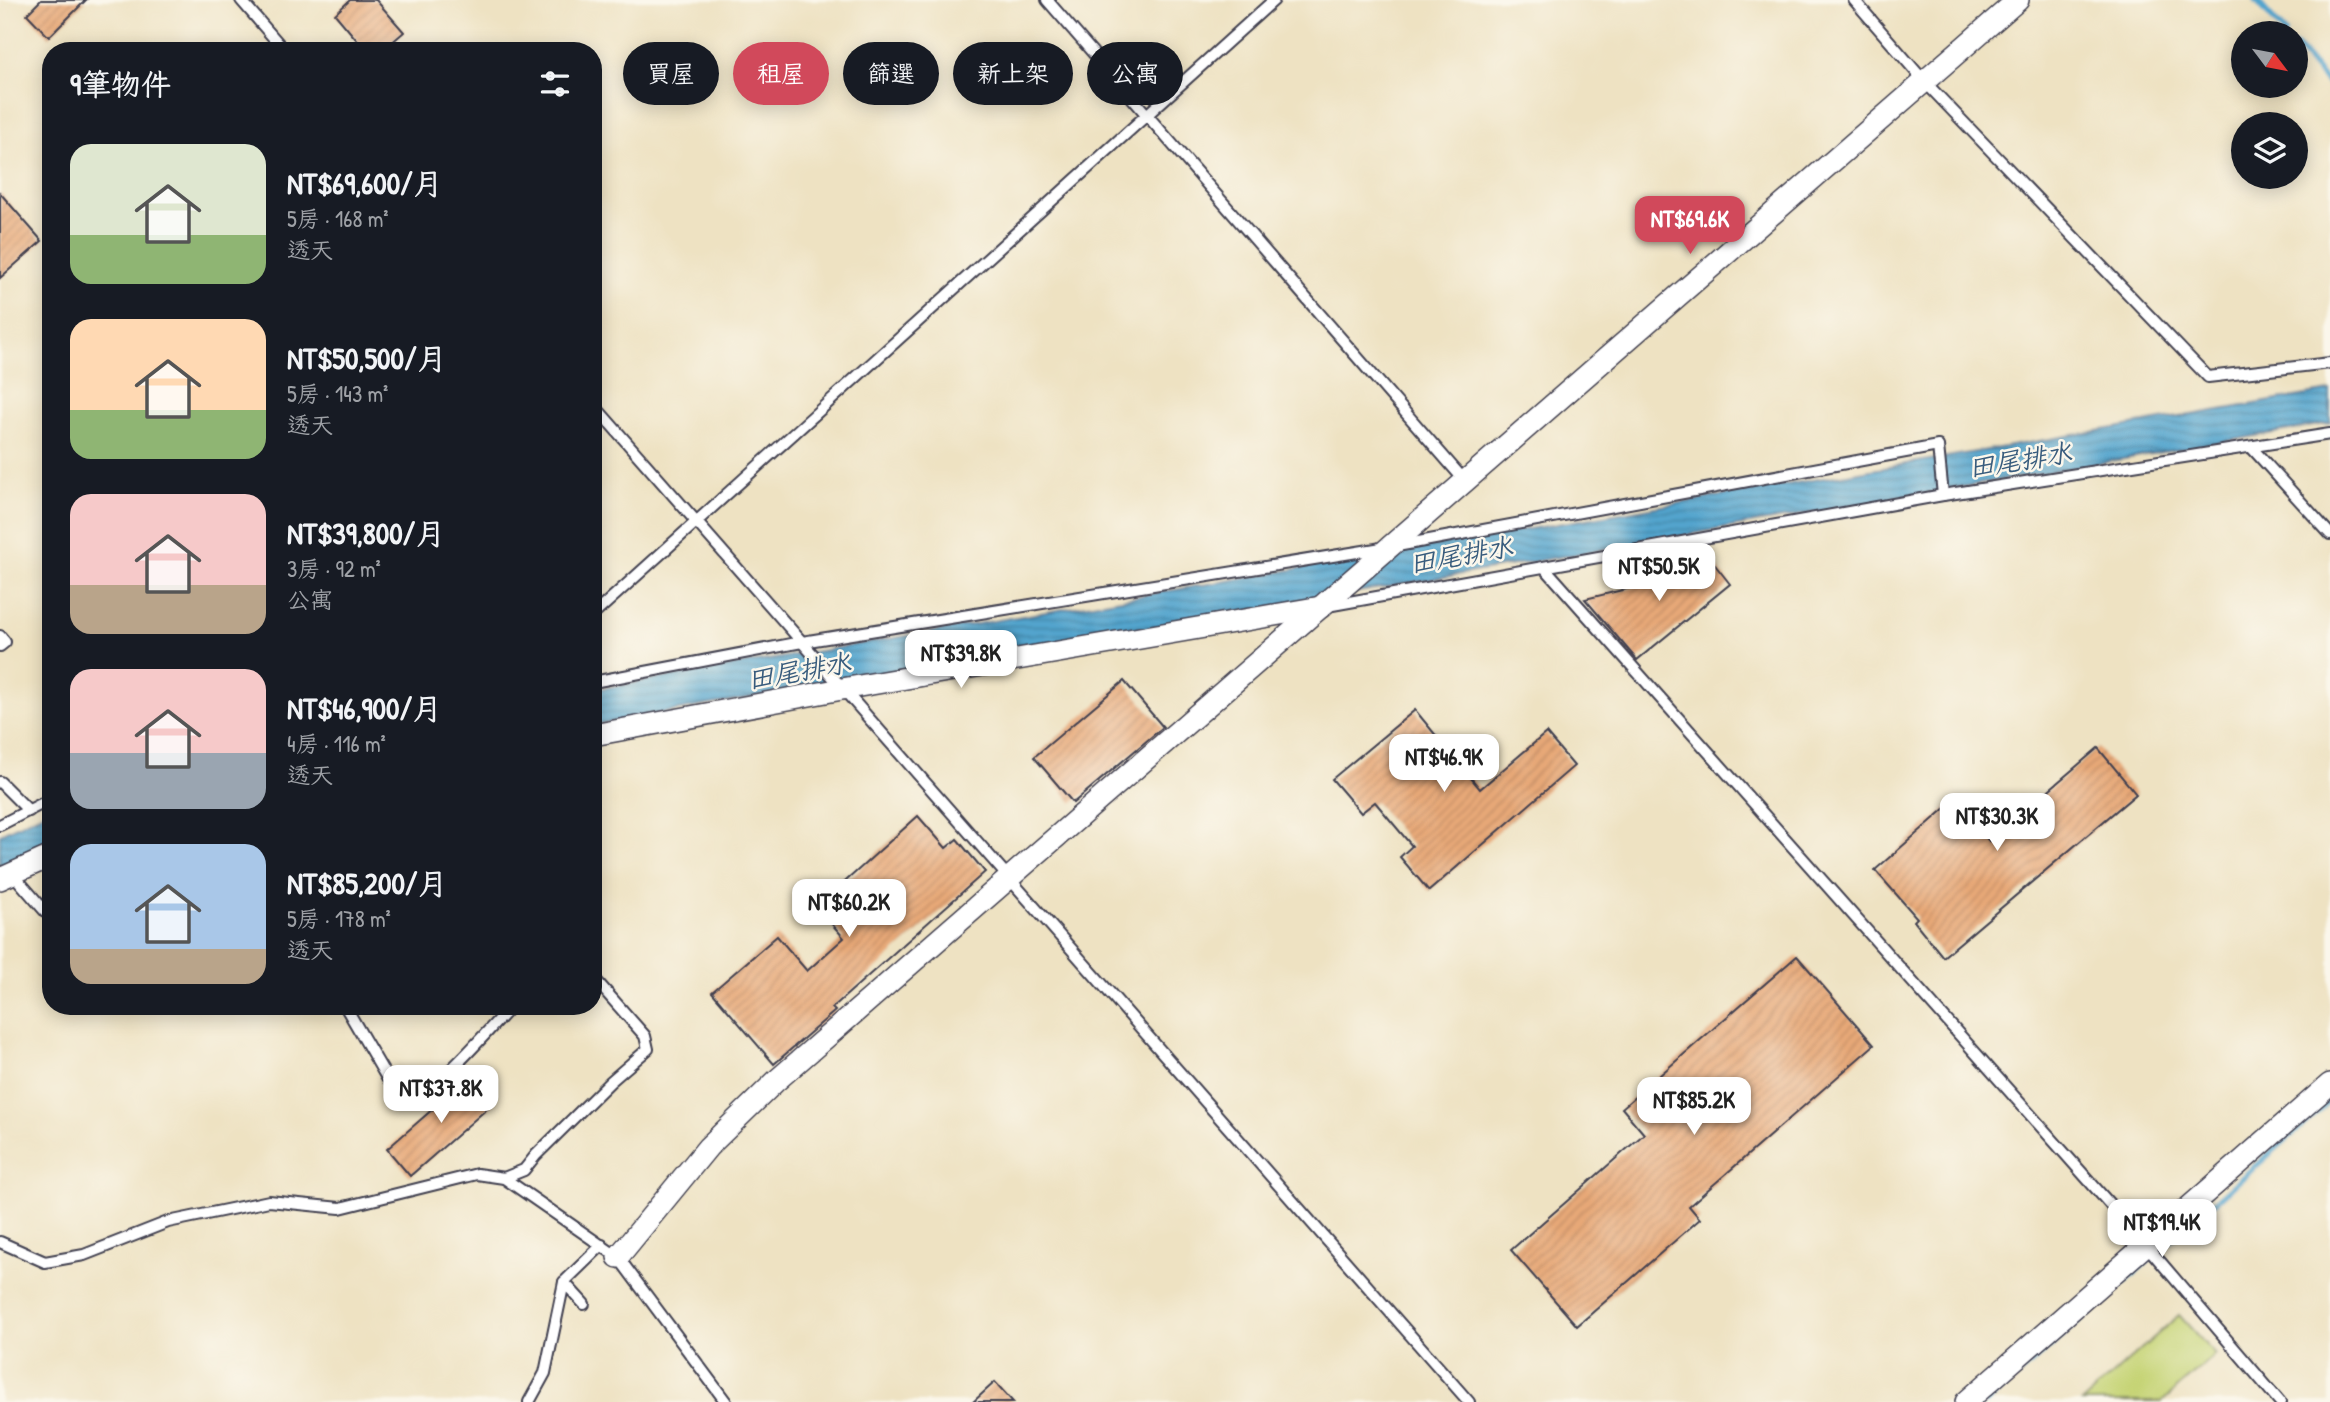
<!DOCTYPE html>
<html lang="zh-TW">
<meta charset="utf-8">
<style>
body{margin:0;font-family:"Patrick Hand","LXGW WenKai TC",sans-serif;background:#242831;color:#f1f3f6;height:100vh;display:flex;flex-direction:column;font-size:26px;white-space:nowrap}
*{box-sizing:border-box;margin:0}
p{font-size:23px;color:#9ea1a6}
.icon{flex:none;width:38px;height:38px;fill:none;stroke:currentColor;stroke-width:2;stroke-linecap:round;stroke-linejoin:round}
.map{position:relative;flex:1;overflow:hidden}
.panel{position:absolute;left:42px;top:42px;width:560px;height:973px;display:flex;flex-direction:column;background:#171b24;border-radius:28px;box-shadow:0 4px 18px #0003}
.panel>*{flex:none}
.hud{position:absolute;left:623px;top:42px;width:665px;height:63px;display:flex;gap:14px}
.needle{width:46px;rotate:122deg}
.tools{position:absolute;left:2231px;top:21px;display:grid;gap:14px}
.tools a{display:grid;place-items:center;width:77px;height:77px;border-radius:50%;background:#171b24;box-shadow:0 4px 18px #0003;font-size:35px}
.price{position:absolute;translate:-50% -60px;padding:0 16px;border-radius:14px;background:#fff;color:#222;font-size:23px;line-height:46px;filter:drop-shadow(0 2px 4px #0008)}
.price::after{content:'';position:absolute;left:50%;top:42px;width:21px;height:16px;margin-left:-10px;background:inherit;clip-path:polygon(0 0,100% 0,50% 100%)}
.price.selected{background:#d1495b;color:#fff}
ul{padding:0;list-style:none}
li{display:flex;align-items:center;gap:21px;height:175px;padding:0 28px}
li span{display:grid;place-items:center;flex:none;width:196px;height:140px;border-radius:21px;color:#555}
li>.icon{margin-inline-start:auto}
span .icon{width:84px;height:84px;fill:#fffc;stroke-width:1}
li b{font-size:30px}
h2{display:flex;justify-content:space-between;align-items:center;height:84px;padding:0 28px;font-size:30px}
.pill{padding:0 24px;border-radius:32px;background:#171b24;box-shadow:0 4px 18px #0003;font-size:24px;line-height:63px}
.pill.selected{background:#d1495b;color:#fff}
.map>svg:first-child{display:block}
.green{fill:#c6d476;stroke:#747b58;stroke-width:2}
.water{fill:url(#water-rules);stroke:#3a6384;stroke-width:2}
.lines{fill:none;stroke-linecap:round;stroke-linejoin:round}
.stream{stroke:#53a4cd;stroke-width:6}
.building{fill:url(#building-hatch)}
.service-casing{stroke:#413f4f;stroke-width:14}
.minor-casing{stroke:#413f4f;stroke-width:24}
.service{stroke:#fff;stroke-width:10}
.minor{stroke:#fff;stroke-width:21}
.labels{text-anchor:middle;stroke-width:5;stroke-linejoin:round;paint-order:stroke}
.water-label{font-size:26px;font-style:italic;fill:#385c7d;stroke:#fbf7ec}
</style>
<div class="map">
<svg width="2330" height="1402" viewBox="0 0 2330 1402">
<defs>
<pattern id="water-rules" width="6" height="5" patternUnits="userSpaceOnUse" patternTransform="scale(1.75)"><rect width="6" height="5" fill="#53a4cd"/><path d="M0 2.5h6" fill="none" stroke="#4485a8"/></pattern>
<pattern id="building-hatch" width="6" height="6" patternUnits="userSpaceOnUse" patternTransform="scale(1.75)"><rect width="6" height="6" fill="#e7a877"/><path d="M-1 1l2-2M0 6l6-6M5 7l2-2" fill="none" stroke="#c69068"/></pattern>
</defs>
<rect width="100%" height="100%" fill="#fbf7ec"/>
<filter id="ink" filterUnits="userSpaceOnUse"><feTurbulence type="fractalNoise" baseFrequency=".0143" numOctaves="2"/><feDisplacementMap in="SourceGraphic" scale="14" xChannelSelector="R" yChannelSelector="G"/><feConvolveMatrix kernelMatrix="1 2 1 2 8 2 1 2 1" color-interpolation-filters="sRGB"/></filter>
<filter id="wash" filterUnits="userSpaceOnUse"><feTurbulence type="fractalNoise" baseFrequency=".00686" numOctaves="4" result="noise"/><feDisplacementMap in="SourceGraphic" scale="28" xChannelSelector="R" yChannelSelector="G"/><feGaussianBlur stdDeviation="1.57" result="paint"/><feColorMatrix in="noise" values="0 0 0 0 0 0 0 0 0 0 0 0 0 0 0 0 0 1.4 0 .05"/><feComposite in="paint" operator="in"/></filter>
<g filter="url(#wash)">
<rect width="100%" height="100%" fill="#eee2c2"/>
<polygon class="green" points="2179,1315 2215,1355 2162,1402 2082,1402"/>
<g class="water">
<polygon points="2330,391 2330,423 593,725 593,690"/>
<polygon points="51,809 51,847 0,871 0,834"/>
</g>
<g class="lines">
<g class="stream">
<polyline points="2256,0 2285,33"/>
<polyline points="2296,46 2330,86"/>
<polyline points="1986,1402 2330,1101"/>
</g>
</g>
<g id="blocks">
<g class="building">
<polygon points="41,0 86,0 49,37 27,14"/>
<polygon points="350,0 376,0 404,32 382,51 366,51 335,14"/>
<polygon points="0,193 42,241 0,278"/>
<polygon points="1708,556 1730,584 1637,660 1585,599 1643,585 1640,572"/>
<polygon points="1124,681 1163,727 1073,803 1034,757"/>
<polygon points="1415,710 1480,789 1546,733 1574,766 1429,891 1400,857 1412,846 1375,802 1361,813 1332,779"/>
<polygon points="2098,748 2136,794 1943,957 1914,921 1917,918 1875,870 1954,801 1989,841"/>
<polygon points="918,816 946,848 957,839 985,872 832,1008 835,1011 774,1064 712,992 777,936 807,971 844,938 817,907"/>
<polygon points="1797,956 1874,1045 1689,1206 1700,1219 1577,1326 1511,1250 1644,1134 1622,1108"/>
<polygon points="473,1074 496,1101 410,1176 387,1149"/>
<polygon points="995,1382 1013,1402 973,1402"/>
</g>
</g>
</g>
<g filter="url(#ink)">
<use href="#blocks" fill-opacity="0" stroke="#413f4f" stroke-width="2"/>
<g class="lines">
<g class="service-casing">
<g id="service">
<polyline points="241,0 285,51"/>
<polyline points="1047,0 1464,480"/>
<polyline points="1854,0 1924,81 2208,377 2330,363"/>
<polyline points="593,404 1469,1402"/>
<polyline points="2251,447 2330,534"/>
<polyline points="1397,546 1938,446 1943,495"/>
<polyline points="1545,568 2146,1245 2280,1402"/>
<polyline points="1327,606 1943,495 2330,434"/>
<polyline points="593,615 1274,0"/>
<polyline points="0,636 5,642 0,646"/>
<polyline points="593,682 802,642 1382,548"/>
<polyline points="0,782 29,811"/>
<polyline points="0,825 51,799"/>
<polyline points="12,873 51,918"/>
<path d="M345,1006L387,1078L410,1092L409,1099C432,1097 492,1026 511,1006"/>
<polyline points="504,1178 524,1170 536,1155 611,1081 648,1049 645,1036 593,977"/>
<polyline points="0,1242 45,1262 84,1255 168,1222 269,1201 340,1208 477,1174 504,1178 618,1257 726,1402"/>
<polyline points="564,1282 584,1304"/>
<polyline points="529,1402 545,1373 564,1282 602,1245"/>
</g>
</g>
<g class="minor-casing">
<g id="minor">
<polyline points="593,735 842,689 1321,607"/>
<polyline points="0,879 51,856"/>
<polyline points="618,1257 708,1147 776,1081 2018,0"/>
<polyline points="1966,1402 2330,1084"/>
</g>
</g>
<use href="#service" class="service"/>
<use href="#minor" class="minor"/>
</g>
</g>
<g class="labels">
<g class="water-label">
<text transform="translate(2020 460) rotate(-9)" y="9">田尾排水</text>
<text transform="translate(1461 555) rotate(-10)" y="9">田尾排水</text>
<text transform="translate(799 671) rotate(-10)" y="9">田尾排水</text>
</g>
</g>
</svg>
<div class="tools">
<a><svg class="needle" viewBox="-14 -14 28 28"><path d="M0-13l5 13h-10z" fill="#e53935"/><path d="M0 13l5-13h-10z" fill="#9ea1a6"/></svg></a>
<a><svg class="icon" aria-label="layers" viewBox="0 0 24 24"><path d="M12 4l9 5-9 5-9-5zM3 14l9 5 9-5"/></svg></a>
</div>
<b class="price selected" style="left:1690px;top:256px">NT$69.6K</b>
<b class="price" style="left:1659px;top:603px">NT$50.5K</b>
<b class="price" style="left:961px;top:690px">NT$39.8K</b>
<b class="price" style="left:1444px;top:794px">NT$46.9K</b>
<b class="price" style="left:1997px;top:853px">NT$30.3K</b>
<b class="price" style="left:849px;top:939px">NT$60.2K</b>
<b class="price" style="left:441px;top:1125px">NT$37.8K</b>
<b class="price" style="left:1694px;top:1137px">NT$85.2K</b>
<b class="price" style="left:2162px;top:1259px">NT$19.4K</b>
<div class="hud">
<a class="pill">買屋</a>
<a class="pill selected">租屋</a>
<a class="pill">篩選</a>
<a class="pill">新上架</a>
<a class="pill">公寓</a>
</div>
<section class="panel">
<h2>9筆物件<svg class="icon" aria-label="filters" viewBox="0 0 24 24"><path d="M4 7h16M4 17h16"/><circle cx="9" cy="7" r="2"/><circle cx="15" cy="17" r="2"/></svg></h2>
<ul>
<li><span style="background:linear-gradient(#dfe7d0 65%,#8fb573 0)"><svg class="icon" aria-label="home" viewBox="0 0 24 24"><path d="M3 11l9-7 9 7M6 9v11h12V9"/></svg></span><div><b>NT$69,600/月</b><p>5房 · 168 m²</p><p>透天</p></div></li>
<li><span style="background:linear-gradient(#ffd9b3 65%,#8fb573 0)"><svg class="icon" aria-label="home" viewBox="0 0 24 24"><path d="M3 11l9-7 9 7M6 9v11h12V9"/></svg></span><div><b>NT$50,500/月</b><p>5房 · 143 m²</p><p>透天</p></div></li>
<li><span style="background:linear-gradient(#f6c9c9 65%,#b9a48a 0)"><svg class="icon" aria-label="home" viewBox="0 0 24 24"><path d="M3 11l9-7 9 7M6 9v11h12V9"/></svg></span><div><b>NT$39,800/月</b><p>3房 · 92 m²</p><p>公寓</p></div></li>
<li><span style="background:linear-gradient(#f6c9c9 60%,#9aa5b1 0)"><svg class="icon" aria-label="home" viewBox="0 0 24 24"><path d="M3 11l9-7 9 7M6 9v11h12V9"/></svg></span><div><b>NT$46,900/月</b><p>4房 · 116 m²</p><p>透天</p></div></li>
<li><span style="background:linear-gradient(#a9c7e8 75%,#b9a48a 0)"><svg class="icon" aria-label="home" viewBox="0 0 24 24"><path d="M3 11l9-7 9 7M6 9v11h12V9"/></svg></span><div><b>NT$85,200/月</b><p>5房 · 178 m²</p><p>透天</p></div></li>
</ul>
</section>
</div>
